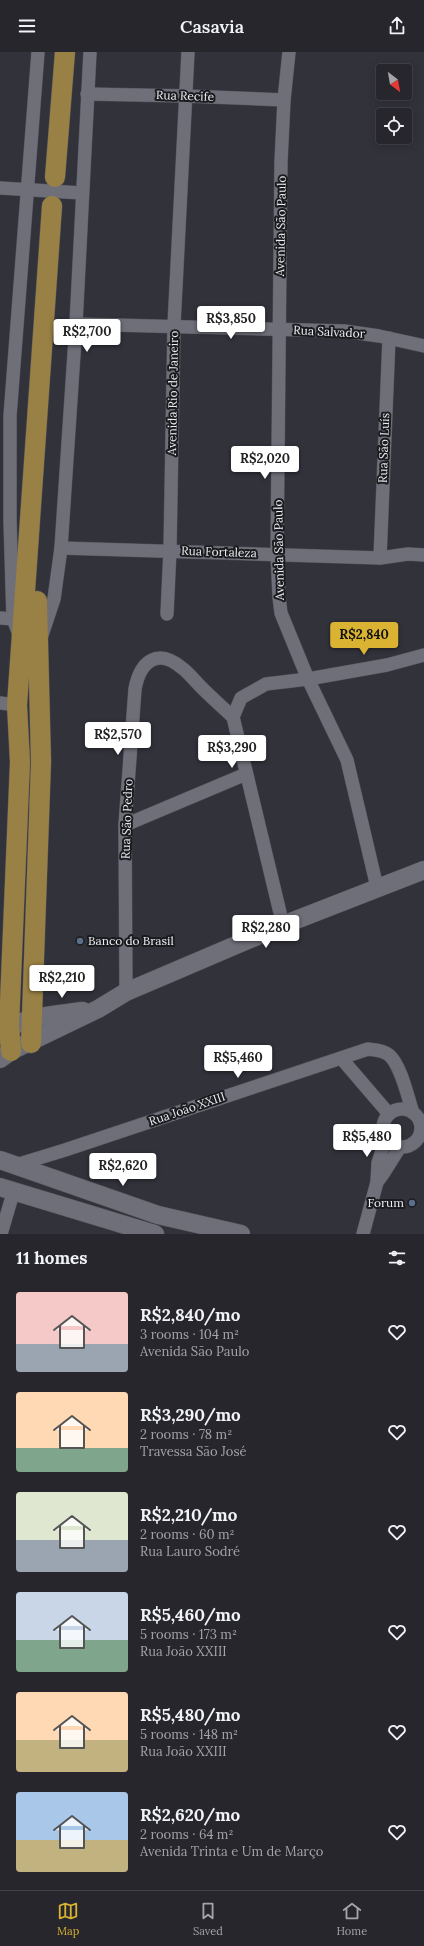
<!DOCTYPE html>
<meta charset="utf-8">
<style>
body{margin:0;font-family:Lora,serif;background:#323238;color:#f1f3f6;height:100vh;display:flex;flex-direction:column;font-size:15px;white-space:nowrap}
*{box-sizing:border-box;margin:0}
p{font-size:13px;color:#a4a5a9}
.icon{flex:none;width:22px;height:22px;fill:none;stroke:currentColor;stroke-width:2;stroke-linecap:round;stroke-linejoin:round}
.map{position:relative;height:1182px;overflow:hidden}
.drawer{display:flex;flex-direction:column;background:#26262c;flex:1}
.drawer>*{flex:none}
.needle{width:26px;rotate:149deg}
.tools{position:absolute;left:376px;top:12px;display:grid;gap:8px}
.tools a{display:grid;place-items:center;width:36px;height:36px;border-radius:4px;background:#26262c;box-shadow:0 2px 10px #0003,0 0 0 1px #424348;font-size:20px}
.price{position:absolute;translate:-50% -34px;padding:0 9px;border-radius:4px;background:#fff;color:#222;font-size:13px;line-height:26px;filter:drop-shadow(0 1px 2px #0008)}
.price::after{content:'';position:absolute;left:50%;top:24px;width:12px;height:9px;margin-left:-6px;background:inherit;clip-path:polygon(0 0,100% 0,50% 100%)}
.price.current{background:#dab333;color:#111}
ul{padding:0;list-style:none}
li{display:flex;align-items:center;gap:12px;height:100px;padding:0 16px}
li span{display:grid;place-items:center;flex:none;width:112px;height:80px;border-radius:4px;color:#555}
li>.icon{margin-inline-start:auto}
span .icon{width:48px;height:48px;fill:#fffc;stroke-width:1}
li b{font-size:17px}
h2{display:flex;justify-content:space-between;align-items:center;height:48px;padding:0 16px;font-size:17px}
header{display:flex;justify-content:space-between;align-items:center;height:52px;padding:0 16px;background:#26262c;font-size:18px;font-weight:600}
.menu{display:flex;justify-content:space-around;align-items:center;height:56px;border-top:1px solid #424348;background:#26262c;font-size:11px;color:#a4a5a9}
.menu a{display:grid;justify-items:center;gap:2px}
.menu .current{color:#dab333}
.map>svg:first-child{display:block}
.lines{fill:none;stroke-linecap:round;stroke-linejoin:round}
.street-casing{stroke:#515159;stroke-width:14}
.secondary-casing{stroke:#515159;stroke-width:19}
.primary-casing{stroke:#515159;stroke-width:21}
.street{stroke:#6e6f79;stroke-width:13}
.secondary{stroke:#6e6f79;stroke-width:18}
.primary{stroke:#998044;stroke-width:20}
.service-dot{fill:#5c6f8a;stroke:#1a1b1e;stroke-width:1.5}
.labels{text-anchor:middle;stroke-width:4;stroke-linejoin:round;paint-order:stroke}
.street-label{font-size:12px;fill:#edeef4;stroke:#1a1b1e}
.poi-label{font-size:12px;fill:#edeef4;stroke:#1a1b1e;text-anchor:start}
</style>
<header><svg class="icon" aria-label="menu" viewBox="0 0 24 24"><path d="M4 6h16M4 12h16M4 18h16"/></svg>Casavia<svg class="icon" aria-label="share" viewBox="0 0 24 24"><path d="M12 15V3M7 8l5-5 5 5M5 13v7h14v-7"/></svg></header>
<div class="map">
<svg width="424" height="1182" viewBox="0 0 424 1182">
<rect width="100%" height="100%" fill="#32323b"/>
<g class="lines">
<g class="street-casing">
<g id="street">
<polyline points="289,0 284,48 281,110 277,502 279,545 281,561 308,627 347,708 377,835"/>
<polyline points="87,42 186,44 284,48"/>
<polyline points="0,136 82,141"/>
<polyline points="76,272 344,279 379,284 424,294"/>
<polyline points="61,496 380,506 408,502 424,503"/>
<polyline points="380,506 389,286"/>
<polyline points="167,562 170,498 174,273 188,0"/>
<polyline points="0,566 13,567"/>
<polyline points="42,583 54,547 61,496 76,272 90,0"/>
<polyline points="20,585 13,567 10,469 10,364 38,0"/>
<polyline points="0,651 17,653"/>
<polyline points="125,773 246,722"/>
<polyline points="283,873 233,665 241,646 266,632 308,627 387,613 424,603"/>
<path d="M126,940L125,773L135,637C140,610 157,595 182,616C189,621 195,629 201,635C211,645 222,655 233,665"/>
<polyline points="341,1006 389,1062"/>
<circle cx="402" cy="1076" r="19"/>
<path d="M16,1113L65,1098L368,997C375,998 383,998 389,1003C401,1013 408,1046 413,1061"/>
<polyline points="377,1130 383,1122 400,1095"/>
<polyline points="1,1182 14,1138"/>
<polyline points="363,1182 377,1130 378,1111 386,1086"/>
</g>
</g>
<g class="secondary-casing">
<g id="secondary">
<path d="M0,983C22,963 55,963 83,959"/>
<polyline points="0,1007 11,999 98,957 126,940 283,873 424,818"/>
<polyline points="0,1108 158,1163 241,1182"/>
<polyline points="0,1135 155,1182"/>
</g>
</g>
<g class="primary-casing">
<g id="primary">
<polyline points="55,125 65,0"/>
<polyline points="31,991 41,710 37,549"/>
<polyline points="11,999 9,974 20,710 17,653 52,154"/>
</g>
</g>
<use href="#street" class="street"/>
<use href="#secondary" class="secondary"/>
<use href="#primary" class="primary"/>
</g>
<g class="service-dot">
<circle cx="80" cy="889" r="4"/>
<circle cx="412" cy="1151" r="4"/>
</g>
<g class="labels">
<g class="street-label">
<text transform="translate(185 44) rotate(2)" y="4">Rua Recife</text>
<text transform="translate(281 174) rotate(-89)" y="4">Avenida São Paulo</text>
<text transform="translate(329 280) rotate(3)" y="4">Rua Salvador</text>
<text transform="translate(173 341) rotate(-89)" y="4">Avenida Rio de Janeiro</text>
<text transform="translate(384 396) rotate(-88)" y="4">Rua São Luís</text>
<text transform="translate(279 498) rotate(-91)" y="4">Avenida São Paulo</text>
<text transform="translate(219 500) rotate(2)" y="4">Rua Fortaleza</text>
<text transform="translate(127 767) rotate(-88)" y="4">Rua São Pedro</text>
<text transform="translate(187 1057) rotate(-19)" y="4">Rua João XXIII</text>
</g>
<g class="poi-label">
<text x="88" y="893">Banco do Brasil</text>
<text x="404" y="1155" text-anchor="end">Forum</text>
</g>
</g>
</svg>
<div class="tools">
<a><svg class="needle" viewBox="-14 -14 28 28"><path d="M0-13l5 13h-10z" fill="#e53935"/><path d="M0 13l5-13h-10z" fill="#a4a5a9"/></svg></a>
<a><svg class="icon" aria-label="locate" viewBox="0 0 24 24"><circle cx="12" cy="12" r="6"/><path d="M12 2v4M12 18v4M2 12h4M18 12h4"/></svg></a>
</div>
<b class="price" style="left:231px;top:288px">R$3,850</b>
<b class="price" style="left:87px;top:301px">R$2,700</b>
<b class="price" style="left:265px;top:428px">R$2,020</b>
<b class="price current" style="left:364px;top:604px">R$2,840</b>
<b class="price" style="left:118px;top:704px">R$2,570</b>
<b class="price" style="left:232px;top:717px">R$3,290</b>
<b class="price" style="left:266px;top:897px">R$2,280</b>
<b class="price" style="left:62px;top:947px">R$2,210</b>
<b class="price" style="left:238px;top:1027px">R$5,460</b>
<b class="price" style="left:367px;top:1106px">R$5,480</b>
<b class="price" style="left:123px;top:1135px">R$2,620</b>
</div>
<section class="drawer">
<h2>11 homes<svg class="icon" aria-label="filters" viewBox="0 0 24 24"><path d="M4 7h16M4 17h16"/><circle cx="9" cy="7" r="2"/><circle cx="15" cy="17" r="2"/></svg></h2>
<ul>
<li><span style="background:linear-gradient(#f6c9c9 65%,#9aa5b1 0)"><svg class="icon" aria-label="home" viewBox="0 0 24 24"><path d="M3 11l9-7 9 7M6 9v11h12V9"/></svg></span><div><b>R$2,840/mo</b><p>3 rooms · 104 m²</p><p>Avenida São Paulo</p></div><svg class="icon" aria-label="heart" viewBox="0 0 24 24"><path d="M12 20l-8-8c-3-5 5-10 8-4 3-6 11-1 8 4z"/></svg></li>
<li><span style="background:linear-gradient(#ffd9b3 70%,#7fa58c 0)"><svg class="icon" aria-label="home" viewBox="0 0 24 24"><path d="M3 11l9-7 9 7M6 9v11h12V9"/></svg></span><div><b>R$3,290/mo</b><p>2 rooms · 78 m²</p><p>Travessa São José</p></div><svg class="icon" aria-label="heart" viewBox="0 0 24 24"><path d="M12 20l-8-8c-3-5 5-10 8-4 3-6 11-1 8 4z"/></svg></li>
<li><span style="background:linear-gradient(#dfe7d0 60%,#9aa5b1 0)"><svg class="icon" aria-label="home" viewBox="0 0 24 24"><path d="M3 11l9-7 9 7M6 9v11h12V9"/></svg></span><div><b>R$2,210/mo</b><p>2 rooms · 60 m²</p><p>Rua Lauro Sodré</p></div><svg class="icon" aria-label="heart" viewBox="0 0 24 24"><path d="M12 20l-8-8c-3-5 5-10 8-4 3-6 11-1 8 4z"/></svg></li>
<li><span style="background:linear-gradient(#c9d6e8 60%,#7fa58c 0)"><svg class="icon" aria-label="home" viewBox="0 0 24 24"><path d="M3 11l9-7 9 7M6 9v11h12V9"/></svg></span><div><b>R$5,460/mo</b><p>5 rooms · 173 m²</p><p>Rua João XXIII</p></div><svg class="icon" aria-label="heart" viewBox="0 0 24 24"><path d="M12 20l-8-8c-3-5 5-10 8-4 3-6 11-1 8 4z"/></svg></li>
<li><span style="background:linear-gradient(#ffd9b3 60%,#c2b280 0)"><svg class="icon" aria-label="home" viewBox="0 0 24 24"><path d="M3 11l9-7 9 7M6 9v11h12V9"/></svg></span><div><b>R$5,480/mo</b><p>5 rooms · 148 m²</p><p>Rua João XXIII</p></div><svg class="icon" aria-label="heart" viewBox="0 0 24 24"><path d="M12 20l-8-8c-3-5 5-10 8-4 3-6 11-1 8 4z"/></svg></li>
<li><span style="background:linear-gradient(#a9c7e8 60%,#c2b280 0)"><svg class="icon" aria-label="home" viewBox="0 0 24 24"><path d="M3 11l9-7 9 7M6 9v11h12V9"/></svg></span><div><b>R$2,620/mo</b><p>2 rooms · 64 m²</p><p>Avenida Trinta e Um de Março</p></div><svg class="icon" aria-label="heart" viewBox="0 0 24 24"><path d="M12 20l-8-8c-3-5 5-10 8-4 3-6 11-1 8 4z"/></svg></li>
</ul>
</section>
<nav class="menu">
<a class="current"><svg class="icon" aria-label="map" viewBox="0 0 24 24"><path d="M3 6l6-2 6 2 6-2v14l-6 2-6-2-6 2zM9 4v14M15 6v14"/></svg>Map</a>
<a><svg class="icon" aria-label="saved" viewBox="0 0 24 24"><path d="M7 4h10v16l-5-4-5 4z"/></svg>Saved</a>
<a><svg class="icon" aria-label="home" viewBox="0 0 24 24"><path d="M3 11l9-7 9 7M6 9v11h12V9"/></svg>Home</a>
</nav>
